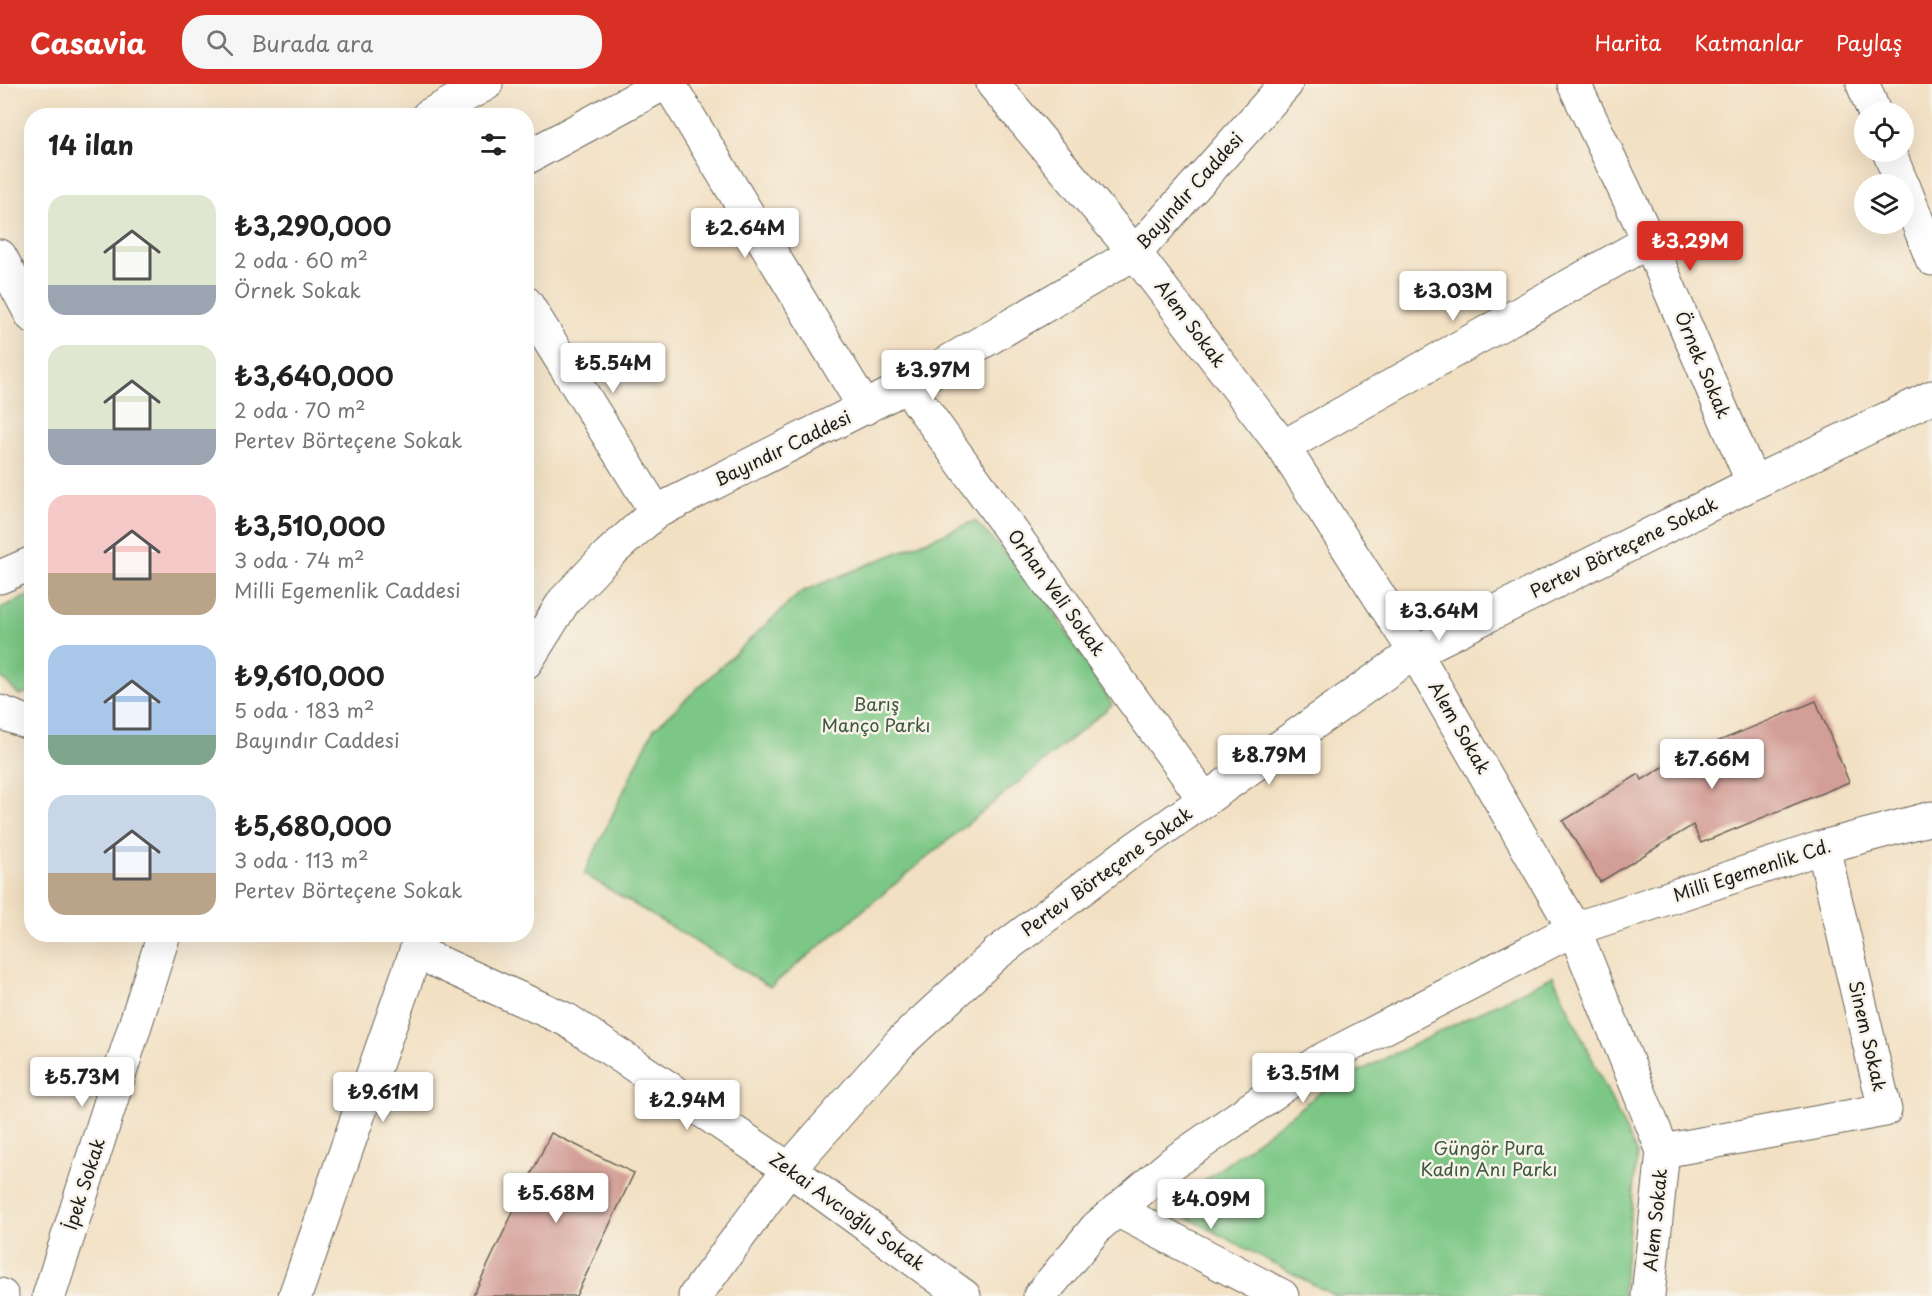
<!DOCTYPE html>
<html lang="tr">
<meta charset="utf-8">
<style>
body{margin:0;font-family:"Playpen Sans",sans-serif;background:#f6f6f6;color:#222;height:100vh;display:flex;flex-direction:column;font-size:22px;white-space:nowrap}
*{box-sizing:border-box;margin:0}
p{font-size:20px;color:#767676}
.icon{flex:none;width:33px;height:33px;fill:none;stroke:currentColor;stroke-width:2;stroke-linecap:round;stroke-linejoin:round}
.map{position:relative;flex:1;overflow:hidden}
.drawer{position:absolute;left:24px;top:24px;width:510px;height:834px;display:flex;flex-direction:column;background:#fff;border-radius:24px;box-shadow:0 6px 24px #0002}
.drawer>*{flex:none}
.controls{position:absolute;left:1854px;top:18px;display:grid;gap:12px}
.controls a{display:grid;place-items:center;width:60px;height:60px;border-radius:50%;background:#fff;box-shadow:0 6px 24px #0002;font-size:30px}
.price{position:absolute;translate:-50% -51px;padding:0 14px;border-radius:6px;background:#fff;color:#222;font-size:20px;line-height:39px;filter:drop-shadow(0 2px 3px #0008)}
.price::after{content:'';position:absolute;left:50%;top:36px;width:18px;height:14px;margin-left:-9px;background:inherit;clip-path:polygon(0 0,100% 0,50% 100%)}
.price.on{background:#d93025;color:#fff}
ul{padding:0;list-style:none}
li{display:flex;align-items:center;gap:18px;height:150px;padding:0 24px}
li span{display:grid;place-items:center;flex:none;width:168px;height:120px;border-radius:18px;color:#555}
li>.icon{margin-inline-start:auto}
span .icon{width:72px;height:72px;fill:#fffc;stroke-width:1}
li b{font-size:26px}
h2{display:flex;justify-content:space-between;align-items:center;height:72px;padding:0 24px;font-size:26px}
header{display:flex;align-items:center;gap:36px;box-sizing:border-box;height:84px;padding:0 30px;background:#d93025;color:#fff}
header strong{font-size:28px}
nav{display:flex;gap:33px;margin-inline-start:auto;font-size:21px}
.search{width:420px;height:54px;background:#f6f6f6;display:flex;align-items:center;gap:15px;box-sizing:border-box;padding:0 21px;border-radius:24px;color:#767676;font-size:22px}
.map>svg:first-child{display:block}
.green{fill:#7bc785;stroke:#4c7250;stroke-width:1.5}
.building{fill:#d39e96}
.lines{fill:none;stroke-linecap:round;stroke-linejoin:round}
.street-casing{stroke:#676156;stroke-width:35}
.secondary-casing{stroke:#676156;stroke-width:35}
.street{stroke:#fff;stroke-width:33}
.secondary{stroke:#fff;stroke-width:33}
.labels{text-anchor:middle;stroke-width:5;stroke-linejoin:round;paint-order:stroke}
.street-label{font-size:18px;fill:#1c1c1c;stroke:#f7f3e8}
.park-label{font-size:18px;fill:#3d5841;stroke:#f7f3e8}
</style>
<header>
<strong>Casavia</strong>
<div class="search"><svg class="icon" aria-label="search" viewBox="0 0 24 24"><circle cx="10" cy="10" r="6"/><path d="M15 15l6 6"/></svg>Burada ara</div>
<nav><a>Harita</a><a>Katmanlar</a><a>Paylaş</a></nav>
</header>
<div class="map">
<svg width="1932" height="1212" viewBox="0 0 1932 1212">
<rect width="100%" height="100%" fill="#f7f3e8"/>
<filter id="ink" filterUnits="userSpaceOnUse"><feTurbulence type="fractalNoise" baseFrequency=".0167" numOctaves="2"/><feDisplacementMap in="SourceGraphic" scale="12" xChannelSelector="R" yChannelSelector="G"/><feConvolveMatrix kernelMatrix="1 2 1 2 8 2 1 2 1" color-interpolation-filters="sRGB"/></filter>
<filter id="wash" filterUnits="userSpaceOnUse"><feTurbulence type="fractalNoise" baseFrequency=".008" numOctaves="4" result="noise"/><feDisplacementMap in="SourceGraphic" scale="24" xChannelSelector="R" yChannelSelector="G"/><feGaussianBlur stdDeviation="1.35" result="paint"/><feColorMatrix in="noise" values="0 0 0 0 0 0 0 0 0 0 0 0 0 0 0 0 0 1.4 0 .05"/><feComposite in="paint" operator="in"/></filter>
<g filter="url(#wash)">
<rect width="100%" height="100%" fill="#f2e0c3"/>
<g class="green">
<polygon points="975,437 1041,507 1112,621 770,903 584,790 653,646 801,508"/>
<polygon points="31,511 31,608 19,611 0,592 0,524"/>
<polygon points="1553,892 1637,1070 1622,1212 1335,1212 1169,1124 1329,1002"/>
</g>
<g id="blocks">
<g class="building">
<polygon points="1816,617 1849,698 1701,759 1693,741 1600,798 1563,737 1639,690 1642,696 1668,680 1668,678"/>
<polygon points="551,1049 634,1089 576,1212 473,1212"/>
</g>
</g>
</g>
<g filter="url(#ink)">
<use href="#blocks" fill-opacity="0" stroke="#676156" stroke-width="1.5"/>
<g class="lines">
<g class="street-casing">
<g id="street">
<polyline points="669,0 865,324"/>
<polyline points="993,0 1135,169 1283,363 1415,568 1574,845 1663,1067 1648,1212"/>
<polyline points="1574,0 1649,157 1753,399"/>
<polyline points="1863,0 1874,28"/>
<polyline points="428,32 486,0"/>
<polyline points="1889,68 1902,100"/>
<polyline points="526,74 663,0"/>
<polyline points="1904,103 1932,175"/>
<polyline points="0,172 32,232"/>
<polyline points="526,219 656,428"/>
<polyline points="907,302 1205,716"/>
<polyline points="1283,363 1649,157"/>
<polyline points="0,493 32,479"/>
<polyline points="0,628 32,640"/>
<polyline points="416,868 567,936 789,1085 964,1212"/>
<polyline points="1663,1067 1885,1026 1823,763"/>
<polyline points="1117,1126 1282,1212"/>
<polyline points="49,1212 164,850"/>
<polyline points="695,1212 789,1085 901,958 996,870 1129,769 1415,568 1753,399 1932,313"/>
</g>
</g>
<g class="secondary-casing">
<g id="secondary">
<polyline points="526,578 564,517 609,470 656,428 907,302 1135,169 1286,0"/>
<polyline points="0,1211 2,1212"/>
<polyline points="295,1212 422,850"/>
<polyline points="1040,1212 1097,1143 1174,1078 1318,978 1574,845 1823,763 1932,734"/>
</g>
</g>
<use href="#street" class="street"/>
<use href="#secondary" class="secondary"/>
</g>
</g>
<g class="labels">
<g class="street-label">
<text transform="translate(1190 107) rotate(-48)" y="6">Bayındır Caddesi</text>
<text transform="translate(1190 240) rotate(53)" y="6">Alem Sokak</text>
<text transform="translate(1702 281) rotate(67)" y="6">Örnek Sokak</text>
<text transform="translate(783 365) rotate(-26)" y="6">Bayındır Caddesi</text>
<text transform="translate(1624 464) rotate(-26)" y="6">Pertev Börteçene Sokak</text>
<text transform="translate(1056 509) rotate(54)" y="6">Orhan Veli Sokak</text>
<text transform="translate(1459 644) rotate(60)" y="6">Alem Sokak</text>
<text transform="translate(1752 787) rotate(-18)" y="6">Milli Egemenlik Cd.</text>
<text transform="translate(1107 788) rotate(-36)" y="6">Pertev Börteçene Sokak</text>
<text transform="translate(1867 952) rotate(77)" y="6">Sinem Sokak</text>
<text transform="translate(85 1100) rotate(-72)" y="6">İpek Sokak</text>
<text transform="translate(847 1128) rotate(36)" y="6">Zekai Avcıoğlu Sokak</text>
<text transform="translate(1656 1136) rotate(-84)" y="6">Alem Sokak</text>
</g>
<g class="park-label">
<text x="876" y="627">Barış<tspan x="876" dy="21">Manço Parkı</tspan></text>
<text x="1489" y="1071">Güngör Pura<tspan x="1489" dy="21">Kadın Anı Parkı</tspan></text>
</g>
</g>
</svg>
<div class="controls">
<a><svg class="icon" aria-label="locate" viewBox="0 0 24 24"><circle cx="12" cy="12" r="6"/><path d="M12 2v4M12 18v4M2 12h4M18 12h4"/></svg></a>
<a><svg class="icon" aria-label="layers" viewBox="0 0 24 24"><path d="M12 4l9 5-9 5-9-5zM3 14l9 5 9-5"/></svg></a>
</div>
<b class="price" style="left:745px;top:175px">₺2.64M</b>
<b class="price on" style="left:1690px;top:188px">₺3.29M</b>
<b class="price" style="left:1453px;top:238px">₺3.03M</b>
<b class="price" style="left:613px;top:310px">₺5.54M</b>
<b class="price" style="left:933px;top:317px">₺3.97M</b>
<b class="price" style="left:1439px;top:558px">₺3.64M</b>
<b class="price" style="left:1269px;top:702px">₺8.79M</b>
<b class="price" style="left:1712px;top:706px">₺7.66M</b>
<b class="price" style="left:1303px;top:1020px">₺3.51M</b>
<b class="price" style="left:82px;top:1024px">₺5.73M</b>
<b class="price" style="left:383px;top:1039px">₺9.61M</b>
<b class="price" style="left:687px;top:1047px">₺2.94M</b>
<b class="price" style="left:556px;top:1140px">₺5.68M</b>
<b class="price" style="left:1211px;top:1146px">₺4.09M</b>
<section class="drawer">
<h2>14 ilan<svg class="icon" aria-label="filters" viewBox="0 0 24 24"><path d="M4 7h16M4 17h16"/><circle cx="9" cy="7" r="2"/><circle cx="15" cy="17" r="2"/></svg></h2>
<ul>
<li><span style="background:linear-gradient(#dfe7d0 75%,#9aa5b1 0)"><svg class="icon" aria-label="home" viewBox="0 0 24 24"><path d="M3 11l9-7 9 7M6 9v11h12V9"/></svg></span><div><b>₺3,290,000</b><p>2 oda · 60 m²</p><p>Örnek Sokak</p></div></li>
<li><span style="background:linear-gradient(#dfe7d0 70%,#9aa5b1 0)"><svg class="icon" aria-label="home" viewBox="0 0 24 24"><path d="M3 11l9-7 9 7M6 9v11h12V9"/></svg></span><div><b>₺3,640,000</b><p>2 oda · 70 m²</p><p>Pertev Börteçene Sokak</p></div></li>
<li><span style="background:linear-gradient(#f6c9c9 65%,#b9a48a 0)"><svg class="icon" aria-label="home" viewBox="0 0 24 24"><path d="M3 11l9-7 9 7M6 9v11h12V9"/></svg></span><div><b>₺3,510,000</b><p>3 oda · 74 m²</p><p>Milli Egemenlik Caddesi</p></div></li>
<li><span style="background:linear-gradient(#a9c7e8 75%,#7fa58c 0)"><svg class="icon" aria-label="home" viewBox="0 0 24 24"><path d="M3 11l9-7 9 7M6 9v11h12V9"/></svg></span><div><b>₺9,610,000</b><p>5 oda · 183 m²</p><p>Bayındır Caddesi</p></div></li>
<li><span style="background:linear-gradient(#c9d6e8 65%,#b9a48a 0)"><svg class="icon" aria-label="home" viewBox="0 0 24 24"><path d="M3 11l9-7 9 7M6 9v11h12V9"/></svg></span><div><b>₺5,680,000</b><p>3 oda · 113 m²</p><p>Pertev Börteçene Sokak</p></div></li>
</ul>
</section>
</div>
